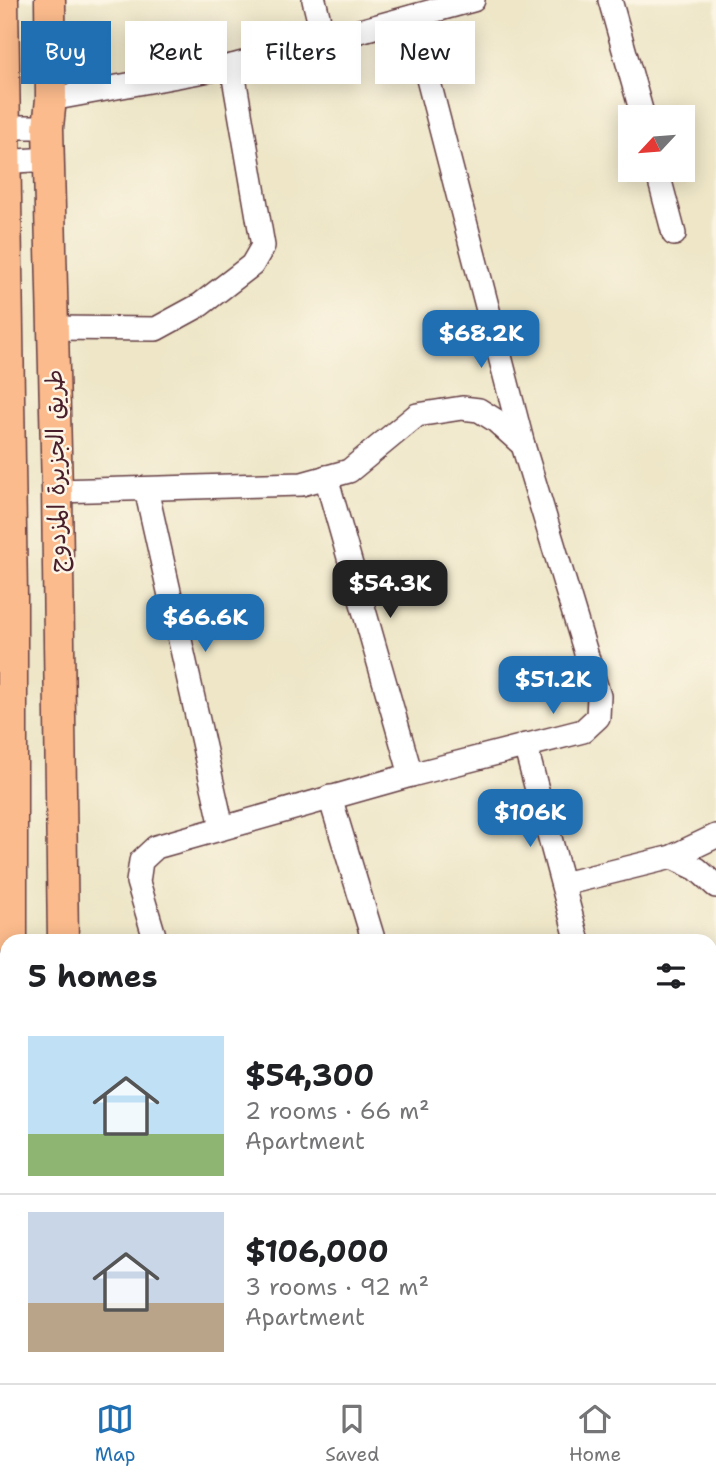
<!DOCTYPE html>
<meta charset="utf-8">
<style>
body{margin:0;font-family:"Shantell Sans","Playpen Sans Arabic",sans-serif;background:#f2f2f2;color:#202124;height:100vh;display:flex;flex-direction:column;font-size:26px;white-space:nowrap}
*{box-sizing:border-box;margin:0}
p{font-size:23px;color:#757577}
.icon{flex:none;width:38px;height:38px;fill:none;stroke:currentColor;stroke-width:2;stroke-linecap:round;stroke-linejoin:round}
.map{position:relative;flex:1;overflow:hidden}
.drawer{position:absolute;left:0px;top:934px;width:718px;height:450px;display:flex;flex-direction:column;background:#fff;border-radius:21px 21px 0 0;box-shadow:0 4px 18px #0003}
.drawer>*{flex:none}
.top-card{position:absolute;left:21px;top:21px;width:676px;height:63px;display:flex;gap:14px}
.needle{width:46px;rotate:244deg}
.tools{position:absolute;left:618px;top:105px;display:grid;gap:14px}
.tools a{display:grid;place-items:center;width:77px;height:77px;border-radius:0px;background:#fff;box-shadow:0 4px 18px #0003;font-size:35px}
.price{position:absolute;translate:-50% -60px;padding:0 16px;border-radius:14px;background:#1f6fb2;color:#fff;font-size:23px;line-height:46px;filter:drop-shadow(0 2px 4px #0008)}
.price::after{content:'';position:absolute;left:50%;top:42px;width:21px;height:16px;margin-left:-10px;background:inherit;clip-path:polygon(0 0,100% 0,50% 100%)}
.price.active{background:#222;color:#fff}
ul{padding:0;list-style:none}
li{display:flex;align-items:center;gap:21px;height:175px;padding:0 28px}
li+li{border-top:2px solid #e0e0e0}
li span{display:grid;place-items:center;flex:none;width:196px;height:140px;border-radius:0px;color:#555}
li>.icon{margin-inline-start:auto}
span .icon{width:84px;height:84px;fill:#fffc;stroke-width:1}
li b{font-size:30px}
h2{display:flex;justify-content:space-between;align-items:center;height:84px;padding:0 28px;font-size:30px}
.chip{padding:0 24px;border-radius:0px;background:#fff;box-shadow:0 4px 18px #0003;font-size:24px;line-height:63px}
.chip.active{background:#1f6fb2;color:#fff}
.menu{display:flex;justify-content:space-around;align-items:center;height:98px;border-top:2px solid #e0e0e0;background:#fff;font-size:19px;color:#757577}
.menu a{display:grid;justify-items:center;gap:4px}
.menu .active{color:#1f6fb2}
.map>svg:first-child{display:block}
.lines{fill:none;stroke-linecap:round;stroke-linejoin:round}
.minor-casing{stroke:#633d42;stroke-width:26}
.major-casing{stroke:#633d42;stroke-width:33}
.minor{stroke:#fff;stroke-width:23}
.major{stroke:#fbbb8c;stroke-width:30}
.labels{text-anchor:middle;stroke-width:5;stroke-linejoin:round;paint-order:stroke}
.street-label{font-size:24px;fill:#4a1f2b;stroke:#fcf5e5}
</style>
<div class="map">
<svg width="716" height="1383" viewBox="0 0 716 1383">
<rect width="100%" height="100%" fill="#fcf5e5"/>
<filter id="ink" filterUnits="userSpaceOnUse"><feTurbulence type="fractalNoise" baseFrequency=".0143" numOctaves="2"/><feDisplacementMap in="SourceGraphic" scale="14" xChannelSelector="R" yChannelSelector="G"/><feConvolveMatrix kernelMatrix="1 2 1 2 8 2 1 2 1" color-interpolation-filters="sRGB"/></filter>
<filter id="wash" filterUnits="userSpaceOnUse"><feTurbulence type="fractalNoise" baseFrequency=".00686" numOctaves="4" result="noise"/><feDisplacementMap in="SourceGraphic" scale="28" xChannelSelector="R" yChannelSelector="G"/><feGaussianBlur stdDeviation="1.57" result="paint"/><feColorMatrix in="noise" values="0 0 0 0 0 0 0 0 0 0 0 0 0 0 0 0 0 1.4 0 .05"/><feComposite in="paint" operator="in"/></filter>
<g filter="url(#wash)">
<rect width="100%" height="100%" fill="#eee6c7"/>
</g>
<g filter="url(#ink)">
<g class="lines">
<g class="minor-casing">
<g id="minor">
<polyline points="314,0 324,41"/>
<polyline points="610,0 643,117"/>
<polyline points="51,99 232,66 473,0"/>
<polyline points="0,127 48,127"/>
<polyline points="0,162 50,159"/>
<polyline points="657,170 674,234"/>
<polyline points="53,328 156,329 200,305 252,265 263,246 232,66"/>
<polyline points="326,477 411,775"/>
<polyline points="146,489 222,827"/>
<polyline points="57,491 302,484 349,471 417,415 462,408 479,410 495,420 523,445"/>
<polyline points="525,745 578,942"/>
<polyline points="330,797 374,942"/>
<polyline points="672,857 697,869 716,886"/>
<polyline points="563,884 672,857 716,836"/>
<polyline points="156,942 138,882 141,861 156,847 411,775 583,731 598,717 599,696 523,445 412,17"/>
<polyline points="710,998 716,977"/>
<polyline points="710,1150 716,1129"/>
<polyline points="710,1311 716,1306"/>
<polyline points="302,1377 321,1383"/>
<polyline points="447,1377 471,1383"/>
<polyline points="609,1383 610,1377"/>
<polyline points="647,1383 649,1377"/>
</g>
</g>
<g class="major-casing">
<g id="major">
<polyline points="3,0 12,595 12,942"/>
<polyline points="50,0 51,99 48,127 57,491 63,942"/>
<polyline points="15,1383 15,1377"/>
<polyline points="81,1383 85,1377"/>
</g>
</g>
<use href="#minor" class="minor"/>
<use href="#major" class="major"/>
</g>
</g>
<g class="labels">
<g class="street-label">
<text transform="translate(56 471) rotate(-91)" y="8">طريق الجزيرة المزدوج</text>
</g>
</g>
</svg>
<div class="tools">
<a><svg class="needle" viewBox="-14 -14 28 28"><path d="M0-13l5 13h-10z" fill="#e53935"/><path d="M0 13l5-13h-10z" fill="#757577"/></svg></a>
</div>
<b class="price" style="left:481px;top:370px">$68.2K</b>
<b class="price active" style="left:390px;top:620px">$54.3K</b>
<b class="price" style="left:205px;top:654px">$66.6K</b>
<b class="price" style="left:553px;top:716px">$51.2K</b>
<b class="price" style="left:530px;top:849px">$106K</b>
<div class="top-card">
<a class="chip active">Buy</a>
<a class="chip">Rent</a>
<a class="chip">Filters</a>
<a class="chip">New</a>
</div>
<section class="drawer">
<h2>5 homes<svg class="icon" aria-label="filters" viewBox="0 0 24 24"><path d="M4 7h16M4 17h16"/><circle cx="9" cy="7" r="2"/><circle cx="15" cy="17" r="2"/></svg></h2>
<ul>
<li><span style="background:linear-gradient(#bfe0f5 70%,#8fb573 0)"><svg class="icon" aria-label="home" viewBox="0 0 24 24"><path d="M3 11l9-7 9 7M6 9v11h12V9"/></svg></span><div><b>$54,300</b><p>2 rooms · 66 m²</p><p>Apartment</p></div></li>
<li><span style="background:linear-gradient(#c9d6e8 65%,#b9a48a 0)"><svg class="icon" aria-label="home" viewBox="0 0 24 24"><path d="M3 11l9-7 9 7M6 9v11h12V9"/></svg></span><div><b>$106,000</b><p>3 rooms · 92 m²</p><p>Apartment</p></div></li>
</ul>
</section>
</div>
<nav class="menu">
<a class="active"><svg class="icon" aria-label="map" viewBox="0 0 24 24"><path d="M3 6l6-2 6 2 6-2v14l-6 2-6-2-6 2zM9 4v14M15 6v14"/></svg>Map</a>
<a><svg class="icon" aria-label="saved" viewBox="0 0 24 24"><path d="M7 4h10v16l-5-4-5 4z"/></svg>Saved</a>
<a><svg class="icon" aria-label="home" viewBox="0 0 24 24"><path d="M3 11l9-7 9 7M6 9v11h12V9"/></svg>Home</a>
</nav>
